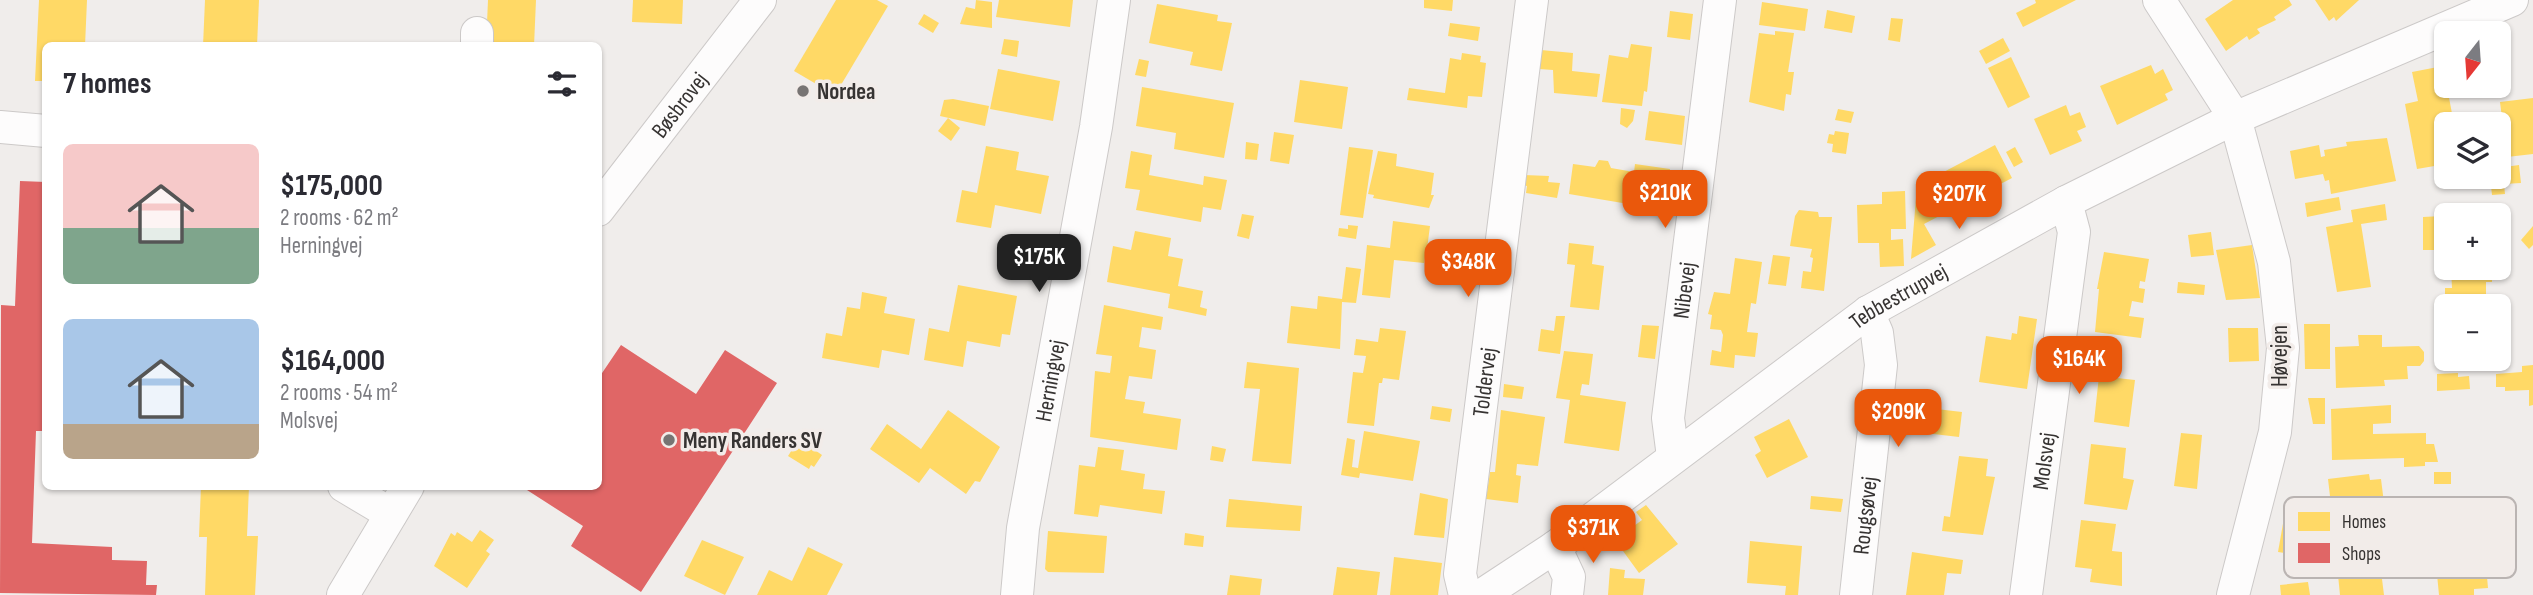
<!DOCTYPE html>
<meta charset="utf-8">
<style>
body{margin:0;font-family:"Sofia Sans Condensed",sans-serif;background:#f2f2f3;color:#2b2b33;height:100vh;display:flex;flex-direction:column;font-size:26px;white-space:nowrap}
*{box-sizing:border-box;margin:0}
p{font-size:23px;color:#7c7c81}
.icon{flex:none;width:38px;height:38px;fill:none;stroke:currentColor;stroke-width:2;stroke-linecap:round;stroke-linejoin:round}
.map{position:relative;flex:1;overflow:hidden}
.sheet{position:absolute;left:42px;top:42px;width:560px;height:448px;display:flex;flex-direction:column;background:#fff;border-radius:10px;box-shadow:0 2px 5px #0004}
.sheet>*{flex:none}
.needle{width:46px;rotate:197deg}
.controls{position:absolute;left:2434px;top:21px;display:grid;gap:14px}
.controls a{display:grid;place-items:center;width:77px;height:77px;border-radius:10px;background:#fff;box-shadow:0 2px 5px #0004;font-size:35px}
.price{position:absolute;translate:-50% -60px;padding:0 16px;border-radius:14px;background:#ea580c;color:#fff;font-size:23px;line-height:46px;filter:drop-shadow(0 2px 4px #0008)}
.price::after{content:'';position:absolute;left:50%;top:42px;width:21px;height:16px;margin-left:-10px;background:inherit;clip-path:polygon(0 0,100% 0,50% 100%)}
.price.on{background:#222;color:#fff}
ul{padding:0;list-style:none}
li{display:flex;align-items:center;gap:21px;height:175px;padding:0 21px}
li span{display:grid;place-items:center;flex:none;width:196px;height:140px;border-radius:10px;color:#555}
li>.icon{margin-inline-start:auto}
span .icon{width:84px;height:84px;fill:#fffc;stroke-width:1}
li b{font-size:30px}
h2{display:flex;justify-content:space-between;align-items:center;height:84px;padding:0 21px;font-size:30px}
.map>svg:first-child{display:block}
.homes{fill:#ffd966}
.shops{fill:#e06666}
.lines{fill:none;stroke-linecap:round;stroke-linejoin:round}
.minor-casing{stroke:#ccc9c8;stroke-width:34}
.minor{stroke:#fdfcfc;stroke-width:32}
.poi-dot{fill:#777473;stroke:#f2ece9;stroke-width:2.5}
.labels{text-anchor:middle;stroke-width:7;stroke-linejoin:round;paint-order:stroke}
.poi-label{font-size:23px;font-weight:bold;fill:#363332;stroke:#f2ece9;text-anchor:start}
.street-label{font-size:23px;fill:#363332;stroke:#f2ece9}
.key{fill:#f2ece9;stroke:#bab4b2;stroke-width:2}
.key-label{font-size:19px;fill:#363332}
</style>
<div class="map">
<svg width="2533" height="595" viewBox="0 0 2533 595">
<rect width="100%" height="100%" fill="#f0edeb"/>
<g class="homes">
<polygon points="39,0 87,0 85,46 46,46 46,81 35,81"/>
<polygon points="205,0 259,0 257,46 203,46"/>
<polygon points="488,0 536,0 534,46 486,46"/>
<polygon points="633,0 683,0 682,24 632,22"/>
<polygon points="836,0 877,0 888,6 835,95 794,71"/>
<polygon points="976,0 992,2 992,28 960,24 966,7 975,9"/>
<polygon points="999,0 1073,0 1070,27 996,17"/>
<polygon points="1424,0 1453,0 1452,11 1424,8"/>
<polygon points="2035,0 2076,0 2023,27 2016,13 2036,3"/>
<polygon points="2233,0 2289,0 2292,5 2274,17 2276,20 2257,29 2260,33 2249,40 2247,36 2226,51 2205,19"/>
<polygon points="2315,0 2359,0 2336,21 2334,17 2329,21"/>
<polygon points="1762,2 1808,9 1805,31 1759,25"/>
<polygon points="1157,4 1218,15 1217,21 1232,23 1222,71 1190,65 1193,52 1149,43"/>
<polygon points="1827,10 1855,16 1852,33 1824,28"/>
<polygon points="1670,11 1693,14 1690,40 1667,37"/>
<polygon points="924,14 939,23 933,33 918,24"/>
<polygon points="1891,18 1903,19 1900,42 1888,40"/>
<polygon points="1450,23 1480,27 1478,41 1448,36"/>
<polygon points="1775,31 1794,33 1788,72 1794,72 1791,95 1786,94 1784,111 1749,102 1759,33 1775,35"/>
<polygon points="2003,38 2010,51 1986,64 1979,51"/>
<polygon points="1004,39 1019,41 1017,57 1001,54"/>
<polygon points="1631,44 1652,47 1647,92 1644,91 1642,106 1602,102 1609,55 1628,58"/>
<polygon points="1541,50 1573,53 1572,71 1600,74 1597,97 1554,93 1553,70 1539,69"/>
<polygon points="1462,53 1481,56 1480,62 1486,63 1482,97 1468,96 1467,108 1407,100 1409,88 1445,93 1450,58 1461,60"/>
<polygon points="2011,57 2030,97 2008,108 1988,68"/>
<polygon points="1139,59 1149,61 1146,77 1135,75"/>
<polygon points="2151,65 2155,74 2163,69 2173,90 2165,94 2168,100 2117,125 2100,86"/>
<polygon points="2443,66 2454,124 2446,124 2446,164 2417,169 2405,104 2418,101 2412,72"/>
<polygon points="998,69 1060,81 1053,121 990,109"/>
<polygon points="1300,80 1348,87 1342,129 1294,122"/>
<polygon points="1142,87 1234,103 1224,158 1174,149 1176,133 1136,126"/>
<polygon points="2533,98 2533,154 2507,157 2500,102"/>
<polygon points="953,99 989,106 985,126 940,116 944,100"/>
<polygon points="2066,105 2070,116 2080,112 2086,127 2077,131 2082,141 2050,155 2034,119"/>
<polygon points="1621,108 1635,110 1633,121 1627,128 1620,124"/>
<polygon points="1838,109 1854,112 1851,123 1835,120"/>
<polygon points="1649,111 1685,116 1682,145 1645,140"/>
<polygon points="948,118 960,128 951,141 938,131"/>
<polygon points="1835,131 1849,133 1846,154 1832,152 1833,144 1827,143 1829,134 1834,135"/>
<polygon points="1274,132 1294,135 1289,164 1270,161"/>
<polygon points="2387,138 2396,181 2331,194 2329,180 2325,181 2323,174 2295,179 2290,151 2319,145 2321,157 2325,156 2324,150 2347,146 2346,142"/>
<polygon points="1246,142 1259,144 1257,160 1245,159"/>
<polygon points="1995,145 2012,178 1924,224 1936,245 1911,259 1917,186"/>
<polygon points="986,146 1019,152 1016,170 1049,176 1041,214 995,205 991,228 956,222 962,190 977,193"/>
<polygon points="1349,147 1373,150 1363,218 1340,215"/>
<polygon points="2015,147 2023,162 2014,167 2006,152"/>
<polygon points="1131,151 1152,155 1149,175 1203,185 1204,176 1227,180 1221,210 1203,207 1201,222 1136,210 1140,190 1125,188"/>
<polygon points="1378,151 1397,154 1396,166 1434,173 1431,195 1434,195 1429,208 1373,198 1374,195 1368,194"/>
<polygon points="2504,155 2505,167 2519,165 2521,183 2504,184 2505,194 2492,195 2490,177 2499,177 2499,156"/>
<polygon points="1599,160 1608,161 1611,168 1634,172 1635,164 1670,169 1664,210 1569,194 1573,164 1595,167"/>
<polygon points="1521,175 1549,176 1548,182 1560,183 1557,198 1526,193 1527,186 1519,184"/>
<polygon points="1905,191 1906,229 1891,229 1891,240 1903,239 1904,266 1880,267 1879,243 1858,243 1857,205 1882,204 1882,192"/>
<polygon points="2339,197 2341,210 2307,217 2305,203"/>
<polygon points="2385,204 2387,220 2361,224 2371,287 2337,292 2326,227 2353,222 2351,210"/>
<polygon points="1799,210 1818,212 1819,217 1832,217 1824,291 1801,288 1803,271 1811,272 1813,258 1810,257 1812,249 1790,246 1795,216"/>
<polygon points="1242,214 1254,216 1249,239 1237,236"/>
<polygon points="2442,216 2443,250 2423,250 2423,217"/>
<polygon points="1393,221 1430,226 1427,249 1431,250 1430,257 1425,257 1424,263 1394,260 1390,298 1362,295 1367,245 1390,248"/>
<polygon points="1348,225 1358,226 1356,239 1338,236 1339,228 1348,229"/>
<polygon points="2533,226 2533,245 2529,249 2521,240"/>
<polygon points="1135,231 1171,238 1168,256 1183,259 1178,286 1203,291 1200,307 1207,309 1206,316 1168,308 1170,294 1107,282 1113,246 1131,250"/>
<polygon points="2211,232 2214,255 2191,257 2188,235"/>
<polygon points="1569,243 1594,246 1592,264 1604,266 1599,310 1570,307 1575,265 1567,264"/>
<polygon points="2252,245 2260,298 2226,300 2216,250"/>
<polygon points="2104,252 2149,259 2145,282 2140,281 2139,288 2145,289 2143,303 2132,301 2129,316 2144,318 2141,338 2095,332 2099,289 2097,289"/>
<polygon points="1773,255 1790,257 1786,286 1768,284"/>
<polygon points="1735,258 1762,262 1756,304 1751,303 1747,332 1758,333 1755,357 1735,355 1734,368 1710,365 1712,350 1721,352 1723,335 1721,330 1710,329 1712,315 1708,314 1714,292 1730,294"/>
<polygon points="1346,267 1361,269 1356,303 1342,302 1340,349 1287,343 1291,306 1317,309 1318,296 1342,299"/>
<polygon points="2451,268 2492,268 2492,282 2486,282 2486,305 2445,306 2445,288 2452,288"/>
<polygon points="2178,282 2205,285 2204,295 2177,293"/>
<polygon points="958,285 1017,296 1010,335 1002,334 1000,347 967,341 963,367 924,360 929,328 949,332"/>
<polygon points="862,292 887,297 884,313 915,319 909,355 882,350 879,368 822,358 826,333 842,336 847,307 860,309"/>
<polygon points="1104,305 1163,317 1161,330 1142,327 1139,347 1156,350 1152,379 1129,376 1125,399 1145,402 1143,413 1181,419 1177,450 1090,437 1095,371 1110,373 1112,356 1096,354"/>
<polygon points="1556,316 1565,316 1560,354 1538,351 1541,329 1554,331"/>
<polygon points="2019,316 2037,319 2027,389 1979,382 1986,336 2011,340 2012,333 2017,334"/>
<polygon points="2304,324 2330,324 2330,369 2305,369"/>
<polygon points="1642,325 1659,326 1655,359 1638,357"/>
<polygon points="1380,328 1406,331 1399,380 1383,378 1382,383 1379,383 1374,426 1347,423 1353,372 1363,373 1366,356 1354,355 1356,339 1378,342"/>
<polygon points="2228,328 2258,328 2259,361 2229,362"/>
<polygon points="2358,335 2382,335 2382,347 2419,346 2424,352 2424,361 2420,366 2407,366 2408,379 2384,380 2385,386 2336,388 2335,347 2359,346"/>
<polygon points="1564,351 1593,354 1589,385 1582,384 1580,395 1626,402 1619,451 1564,443 1570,400 1556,398"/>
<polygon points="1247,362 1299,368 1291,464 1252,461 1260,389 1244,388"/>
<polygon points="2533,365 2533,405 2529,406 2529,390 2505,391 2505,387 2496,387 2496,374 2522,372 2522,366"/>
<polygon points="2458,373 2458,377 2469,376 2470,389 2437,391 2437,374"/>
<polygon points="2099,376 2135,380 2129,427 2094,422"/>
<polygon points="1504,384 1524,387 1522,399 1503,397"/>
<polygon points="2308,398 2325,398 2325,424 2313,424"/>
<polygon points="2391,405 2391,423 2373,424 2373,434 2426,433 2426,444 2434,444 2438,462 2425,462 2425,466 2404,467 2404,458 2332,460 2331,409"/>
<polygon points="1432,406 1452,409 1450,422 1430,419"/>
<polygon points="1928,408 1962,412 1959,437 1925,433"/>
<polygon points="948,410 1000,447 980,482 975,481 966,494 930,468 919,483 870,449 887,424 921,449"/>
<polygon points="1501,410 1545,417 1538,466 1517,464 1516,475 1521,476 1518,503 1486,499 1490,472 1495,472"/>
<polygon points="1789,419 1808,457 1767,478 1755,455 1761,451 1754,437"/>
<polygon points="1364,431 1420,441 1413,481 1360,473 1359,478 1341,475 1347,438 1355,440 1352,467 1358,468"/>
<polygon points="2181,433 2202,435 2197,489 2174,486"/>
<polygon points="799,439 822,455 814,467 811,465 809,469 788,456"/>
<polygon points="2091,444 2126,448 2123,478 2134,480 2127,510 2084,504"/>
<polygon points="1212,446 1226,449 1223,462 1210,460"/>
<polygon points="1098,447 1124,450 1121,470 1145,474 1143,489 1165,491 1162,514 1100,505 1098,517 1074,514 1079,465 1095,467"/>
<polygon points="1959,456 1988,459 1986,476 1995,477 1983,535 1942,531 1944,516 1950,517"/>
<rect x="2434" y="472" width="17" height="12"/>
<polygon points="2369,474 2370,480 2381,479 2384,503 2372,504 2374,527 2386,526 2389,544 2365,547 2363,536 2335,539 2328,479"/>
<polygon points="201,486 249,486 247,536 258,536 255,595 205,595 207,537 199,537"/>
<polygon points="1420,493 1448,499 1444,538 1414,535"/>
<polygon points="1811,496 1843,499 1841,512 1810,509"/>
<polygon points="1229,499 1302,506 1300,531 1226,527"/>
<polygon points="1646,505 1678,544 1639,573 1615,540 1642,520 1636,512"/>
<polygon points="2284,518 2310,522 2305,556 2278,552"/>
<polygon points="2081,520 2116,524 2112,551 2122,552 2122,586 2090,582 2092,569 2075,567"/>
<polygon points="480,530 494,540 486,551 490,554 467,588 434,566 451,533 455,536 457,532 472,542"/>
<polygon points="1048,531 1107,536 1104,573 1048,572 1045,569"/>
<polygon points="1185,533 1204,536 1203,547 1184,545"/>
<polygon points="702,540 744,557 725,595 684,576"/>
<polygon points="1750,541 1802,546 1798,595 1785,595 1786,586 1747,583"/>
<polygon points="2473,541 2474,555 2485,554 2488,588 2474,589 2474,595 2439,595 2436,564 2430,565 2429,549"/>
<polygon points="808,547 843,564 827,595 757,595 769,570 792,581"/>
<polygon points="1912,552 1963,560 1961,574 1947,573 1944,595 1906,595"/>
<polygon points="1394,557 1442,563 1438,595 1390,595"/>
<polygon points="1337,567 1380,572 1377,595 1333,595"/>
<polygon points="1610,568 1625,570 1624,578 1645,579 1643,595 1608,595"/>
<polygon points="2381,571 2384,595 2340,595 2338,575"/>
<polygon points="1230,575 1262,579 1260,595 1227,595"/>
<polygon points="2308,582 2310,595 2281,595 2280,585"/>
</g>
<g class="shops">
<polygon points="20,181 46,182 46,384 44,431 36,431 32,543 112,547 112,560 147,561 146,585 157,585 156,595 0,593 1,305 15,306"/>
<polygon points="621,345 696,394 725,350 777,383 641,592 571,546 583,526 527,490 529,486 598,486 598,379"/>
</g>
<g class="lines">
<g class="minor-casing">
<g id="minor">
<polyline points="2159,0 2235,118 2274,262 2283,348 2275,432 2233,595"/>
<polyline points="477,46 477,33"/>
<polyline points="0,127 46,131"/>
<path id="s1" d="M598,210L760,0"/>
<path id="s2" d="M1673,457L1668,418L1720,0"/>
<polyline points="344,486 391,514"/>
<polyline points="1555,547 1569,577 1567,595"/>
<polyline points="343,595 408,486"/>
<path id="s3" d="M1017,595L1023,528L1096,127L1114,0"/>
<path id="s4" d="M1465,595L1460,574L1532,0"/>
<path id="s5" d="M1482,595L1555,547L1868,312L2066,202L2235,118L2512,0"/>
<path id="s6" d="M1856,595L1881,365L1877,333L1868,312"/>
<path id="s7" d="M2026,595L2074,232L2066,202"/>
</g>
</g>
<use href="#minor" class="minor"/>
</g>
<g class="poi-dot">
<circle cx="803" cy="91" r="7"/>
<circle cx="669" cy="440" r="7"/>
</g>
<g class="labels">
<g class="poi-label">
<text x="817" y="99">Nordea</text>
<text x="683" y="448">Meny Randers SV</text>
</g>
<g class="street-label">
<text dy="8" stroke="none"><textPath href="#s1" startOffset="133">Bøsbrovej</textPath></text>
<text dy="8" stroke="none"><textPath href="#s2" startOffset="168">Nibevej</textPath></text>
<text dy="8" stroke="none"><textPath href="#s5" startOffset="513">Tebbestrupvej</textPath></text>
<text transform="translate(2279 356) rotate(-90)" y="8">Høvejen</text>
<text dy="8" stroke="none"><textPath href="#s3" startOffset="217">Herningvej</textPath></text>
<text dy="8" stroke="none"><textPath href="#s4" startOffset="215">Toldervej</textPath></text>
<text dy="8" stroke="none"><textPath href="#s7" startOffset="135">Molsvej</textPath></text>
<text dy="8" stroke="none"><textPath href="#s6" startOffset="80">Rougsøvej</textPath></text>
</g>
</g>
<rect x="2284" y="497" width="232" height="81" rx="10" class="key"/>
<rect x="2298" y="512" width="32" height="19" fill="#ffd966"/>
<rect x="2298" y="543" width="32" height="20" fill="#e06666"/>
<g class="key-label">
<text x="2342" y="528">Homes</text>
<text x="2342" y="560">Shops</text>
</g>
</svg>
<div class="controls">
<a><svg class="needle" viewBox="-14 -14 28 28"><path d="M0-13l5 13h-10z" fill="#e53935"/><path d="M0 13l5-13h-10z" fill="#7c7c81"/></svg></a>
<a><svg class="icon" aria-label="layers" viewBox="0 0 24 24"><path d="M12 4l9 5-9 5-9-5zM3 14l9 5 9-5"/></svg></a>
<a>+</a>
<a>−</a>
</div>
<b class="price" style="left:1665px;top:230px">$210K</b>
<b class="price" style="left:1959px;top:231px">$207K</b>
<b class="price on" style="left:1039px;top:294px">$175K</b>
<b class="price" style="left:1468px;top:299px">$348K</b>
<b class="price" style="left:2079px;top:396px">$164K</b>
<b class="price" style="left:1898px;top:449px">$209K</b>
<b class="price" style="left:1593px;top:565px">$371K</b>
<section class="sheet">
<h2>7 homes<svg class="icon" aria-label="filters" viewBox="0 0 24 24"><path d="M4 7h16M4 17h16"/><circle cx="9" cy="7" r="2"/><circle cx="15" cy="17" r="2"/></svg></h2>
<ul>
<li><span style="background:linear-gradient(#f6c9c9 60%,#7fa58c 0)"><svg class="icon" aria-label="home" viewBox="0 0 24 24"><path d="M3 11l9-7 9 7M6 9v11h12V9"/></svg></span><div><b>$175,000</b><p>2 rooms · 62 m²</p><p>Herningvej</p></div></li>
<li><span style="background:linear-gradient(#a9c7e8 75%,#b9a48a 0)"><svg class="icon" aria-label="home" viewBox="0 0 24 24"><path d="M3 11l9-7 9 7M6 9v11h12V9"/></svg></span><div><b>$164,000</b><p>2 rooms · 54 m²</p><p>Molsvej</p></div></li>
</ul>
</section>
</div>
